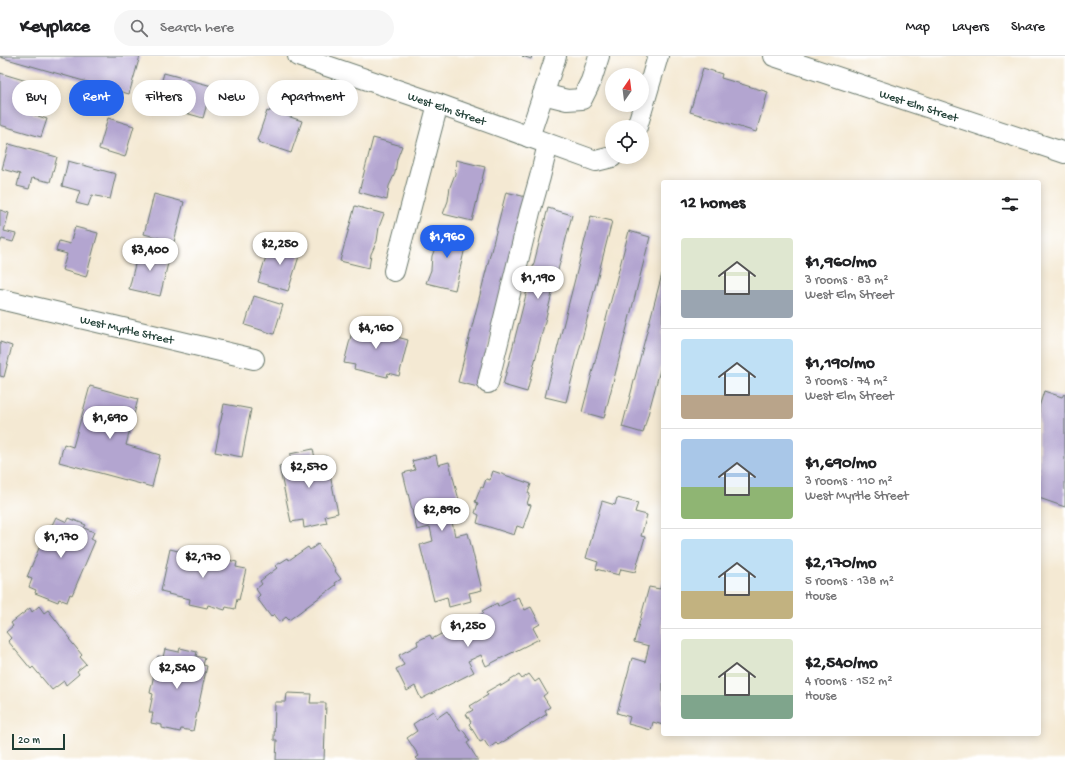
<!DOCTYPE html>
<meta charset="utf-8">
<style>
body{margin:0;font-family:"Gochi Hand",sans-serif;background:#f6f6f6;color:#202124;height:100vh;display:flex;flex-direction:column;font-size:15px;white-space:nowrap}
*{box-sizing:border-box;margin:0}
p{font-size:13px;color:#757577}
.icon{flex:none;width:22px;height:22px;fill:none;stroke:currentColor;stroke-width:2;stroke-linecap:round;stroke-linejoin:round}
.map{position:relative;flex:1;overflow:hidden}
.side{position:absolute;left:661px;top:124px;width:380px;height:556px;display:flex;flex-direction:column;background:#fff;border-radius:4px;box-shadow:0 2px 10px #0003}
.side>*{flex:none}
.hud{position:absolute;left:12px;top:24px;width:380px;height:36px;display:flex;gap:8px}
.needle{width:26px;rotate:14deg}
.controls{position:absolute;left:605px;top:12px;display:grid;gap:8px}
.controls a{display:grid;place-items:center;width:44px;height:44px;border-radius:50%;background:#fff;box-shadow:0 2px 10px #0003;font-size:20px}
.scale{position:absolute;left:12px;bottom:10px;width:53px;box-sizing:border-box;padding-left:4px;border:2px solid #1f3d34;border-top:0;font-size:11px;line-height:14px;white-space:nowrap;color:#1f3d34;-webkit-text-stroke:3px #fff;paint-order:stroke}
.price{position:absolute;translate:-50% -34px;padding:0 9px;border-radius:14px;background:#fff;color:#222;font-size:13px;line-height:26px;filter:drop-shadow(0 1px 2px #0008)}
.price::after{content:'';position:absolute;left:50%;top:24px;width:12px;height:9px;margin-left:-6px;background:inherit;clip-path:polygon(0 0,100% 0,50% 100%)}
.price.on{background:#2563eb;color:#fff}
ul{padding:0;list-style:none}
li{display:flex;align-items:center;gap:12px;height:100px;padding:0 20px}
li+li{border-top:1px solid #e0e0e0}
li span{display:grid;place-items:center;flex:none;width:112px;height:80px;border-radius:4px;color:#555}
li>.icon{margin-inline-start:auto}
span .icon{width:48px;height:48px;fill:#fffc;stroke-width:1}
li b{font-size:17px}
h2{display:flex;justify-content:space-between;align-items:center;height:48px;padding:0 20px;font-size:17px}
.tag{padding:0 14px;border-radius:18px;background:#fff;box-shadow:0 2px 10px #0003;font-size:14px;line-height:36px}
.tag.on{background:#2563eb;color:#fff}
header{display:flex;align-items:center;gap:24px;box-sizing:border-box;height:56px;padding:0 20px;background:#fff;border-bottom:1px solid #e0e0e0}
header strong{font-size:19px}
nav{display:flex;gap:22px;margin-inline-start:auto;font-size:14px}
.search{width:280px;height:36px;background:#f6f6f6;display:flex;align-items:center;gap:10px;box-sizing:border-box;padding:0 14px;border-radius:22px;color:#757577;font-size:15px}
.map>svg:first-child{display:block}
.building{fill:#b3a5d0}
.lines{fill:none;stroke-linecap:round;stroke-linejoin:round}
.minor-casing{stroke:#6a796c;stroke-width:22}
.minor{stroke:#fff;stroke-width:20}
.labels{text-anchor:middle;stroke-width:4;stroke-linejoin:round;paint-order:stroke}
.street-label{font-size:12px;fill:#1f3d34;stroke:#fff}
</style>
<header>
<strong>Keyplace</strong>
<div class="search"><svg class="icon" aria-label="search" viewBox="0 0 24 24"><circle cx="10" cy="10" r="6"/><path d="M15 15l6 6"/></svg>Search here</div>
<nav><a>Map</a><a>Layers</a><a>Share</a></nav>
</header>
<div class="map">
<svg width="1065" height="704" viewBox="0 0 1065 704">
<rect width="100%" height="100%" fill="#fff"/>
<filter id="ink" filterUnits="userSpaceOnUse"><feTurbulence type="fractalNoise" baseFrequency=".025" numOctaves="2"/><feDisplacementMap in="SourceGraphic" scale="8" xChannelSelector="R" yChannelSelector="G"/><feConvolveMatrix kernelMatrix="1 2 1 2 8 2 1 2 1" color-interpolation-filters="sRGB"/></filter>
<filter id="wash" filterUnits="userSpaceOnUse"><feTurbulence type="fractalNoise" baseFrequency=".012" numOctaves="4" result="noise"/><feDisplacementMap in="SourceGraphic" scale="16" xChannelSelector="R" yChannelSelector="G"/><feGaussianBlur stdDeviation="0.9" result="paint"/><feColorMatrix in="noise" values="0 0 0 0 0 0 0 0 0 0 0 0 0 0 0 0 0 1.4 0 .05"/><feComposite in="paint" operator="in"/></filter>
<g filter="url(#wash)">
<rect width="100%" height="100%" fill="#f4e9d3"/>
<g id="blocks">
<g class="building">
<polygon points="0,0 140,0 129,38 0,1"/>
<polygon points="522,0 532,0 531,3"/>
<polygon points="703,12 722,18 721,22 768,36 756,76 690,56"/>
<polygon points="0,17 40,29 32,58 47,63 41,81 0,69"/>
<polygon points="164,17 212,30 203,62 155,48"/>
<polygon points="270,54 302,65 291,97 258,86 259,85 257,84 267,55 269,56"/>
<polygon points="108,62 134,70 125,101 99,93"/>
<polygon points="373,82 402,90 397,103 395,117 389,130 387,144 359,136"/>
<polygon points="9,88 57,101 50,126 32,122 29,133 17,130 20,118 2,113"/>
<polygon points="456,104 485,111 472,165 443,158 448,145 450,131 455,118"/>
<polygon points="68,105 116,118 110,143 92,139 88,150 76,147 80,135 62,130"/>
<polygon points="506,136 526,141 478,331 458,326"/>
<polygon points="154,138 184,146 174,186 144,178"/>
<polygon points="355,150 384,158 379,171 377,185 371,198 369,212 340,205"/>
<polygon points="548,152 572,159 527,336 503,329"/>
<polygon points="0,154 9,157 4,175 16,178 13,186 2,183 0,187"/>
<polygon points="591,160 612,165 566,346 545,341"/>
<polygon points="75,171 98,177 86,221 62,214 67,198 56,195 59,185 70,188"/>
<polygon points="439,172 468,179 455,234 426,227 431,214 432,200 437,187"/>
<polygon points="629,175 650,181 604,362 582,356"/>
<polygon points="271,185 301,194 288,235 258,226"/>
<polygon points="139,192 170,199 160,240 129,233"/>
<polygon points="662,218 663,303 643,377 622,371"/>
<polygon points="254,240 283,249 274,278 245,269"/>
<polygon points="354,268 364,270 365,268 398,276 397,281 408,284 399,320 388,317 387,321 354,313 355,309 344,307"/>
<polygon points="0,286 12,290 4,321 0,320"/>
<polygon points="90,330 138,343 126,389 160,399 152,431 59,406 64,388 73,391"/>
<polygon points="1044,335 1062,341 1064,338 1065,338 1065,451 1039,442 1039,351"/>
<polygon points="224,348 251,353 242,401 215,396 219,377 219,370 221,364"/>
<polygon points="313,393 315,402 326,400 338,457 325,460 327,467 304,472 303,464 291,466 279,410 292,407 290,398"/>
<polygon points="436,399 438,409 449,406 464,463 452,466 455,480 468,477 482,534 469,537 471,545 449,551 447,541 434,545 420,489 433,485 430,471 417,474 403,417 415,414 412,405"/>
<polygon points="493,415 531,428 528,437 530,438 527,448 531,449 523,472 517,470 514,479 477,467 479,459 475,457 478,447 475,446 481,431 483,432 486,423 490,424"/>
<polygon points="617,442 638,447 635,456 647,459 641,480 645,481 635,516 621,513 619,519 596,513 598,506 586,502 602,445 615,449"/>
<polygon points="56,461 67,466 69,462 86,469 84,472 94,476 91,483 95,485 72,539 70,538 67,546 59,543 58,546 35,537 36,534 29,531 32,523 27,521 49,468 52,469"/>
<polygon points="318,488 336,514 335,515 341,523 335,527 336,529 289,564 286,561 280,566 274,558 271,561 257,542 260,539 256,533 262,528 260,525 277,512 275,510 288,502 289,504 308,491 310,494"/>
<polygon points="170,493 178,495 179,493 237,506 236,511 246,513 239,544 237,543 235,553 226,551 225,554 208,549 207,552 189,548 190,543 168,538 169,537 161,535"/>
<polygon points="663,523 663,669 653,666 651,674 628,668 630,661 617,657 632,602 645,606 649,590 634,586 649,531 660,533"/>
<polygon points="518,541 525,554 531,551 540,568 533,572 539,583 486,610 481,599 468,605 474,616 421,643 415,630 407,635 396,613 404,609 399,599 418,589 417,585 430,579 432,583 452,572 458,584 470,577 464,567 484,557 482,555 497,547 498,551"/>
<polygon points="39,550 44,557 48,554 70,582 69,583 82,599 80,601 86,608 77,615 79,618 66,629 64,625 52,634 33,611 31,613 8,585 11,582 6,576 13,570 11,567 30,552 32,556"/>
<polygon points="180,592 197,596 196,600 205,602 203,609 207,610 193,675 181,673 180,676 162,672 162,669 151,667 153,657 149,657 153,638 150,637 158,600 163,601 165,593 179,596"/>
<polygon points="529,618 535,626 539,623 547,637 543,640 550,651 545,654 547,658 498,689 496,687 489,692 484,684 480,686 469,668 471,666 466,658 473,654 470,650 488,639 486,636 500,628 501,630 519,619 522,623"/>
<polygon points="287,637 311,638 310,647 326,647 324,704 276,704 277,684 274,684 275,646 286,646"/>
<polygon points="433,655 437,662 447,655 460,675 463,674 470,685 467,687 478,704 418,704 416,702 419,700 407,682 417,675 413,668"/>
</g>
</g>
</g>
<g filter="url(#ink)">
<use href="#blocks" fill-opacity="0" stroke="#6a796c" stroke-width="1"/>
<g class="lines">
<g class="minor-casing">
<g id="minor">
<polyline points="298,0 438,48 596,105 612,101"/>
<polyline points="774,0 1065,97"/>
<polyline points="543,38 567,44 582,43 591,25 599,0"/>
<polyline points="637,71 658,0"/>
<polyline points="529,81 556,0"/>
<polyline points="394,215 438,48"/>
<polyline points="0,243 254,303"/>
<polyline points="488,327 530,156 540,121 548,88"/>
</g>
</g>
<use href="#minor" class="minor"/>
</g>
</g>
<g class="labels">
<g class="street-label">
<text transform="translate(919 49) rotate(18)" y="4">West Elm Street</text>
<text transform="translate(447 52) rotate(19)" y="4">West Elm Street</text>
<text transform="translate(127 273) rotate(13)" y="4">West Myrtle Street</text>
</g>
</g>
</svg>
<div class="controls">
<a><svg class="needle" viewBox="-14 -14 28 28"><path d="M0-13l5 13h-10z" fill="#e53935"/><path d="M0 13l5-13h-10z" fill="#757577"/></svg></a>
<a><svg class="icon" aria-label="locate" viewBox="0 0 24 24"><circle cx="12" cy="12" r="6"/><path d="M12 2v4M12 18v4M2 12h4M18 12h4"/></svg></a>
</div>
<div class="scale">20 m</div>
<b class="price on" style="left:447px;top:203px">$1,960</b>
<b class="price" style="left:280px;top:210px">$2,250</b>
<b class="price" style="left:150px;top:216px">$3,400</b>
<b class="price" style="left:538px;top:244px">$1,190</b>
<b class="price" style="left:376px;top:294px">$4,160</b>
<b class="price" style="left:110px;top:384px">$1,690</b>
<b class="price" style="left:309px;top:433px">$2,570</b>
<b class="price" style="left:442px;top:476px">$2,890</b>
<b class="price" style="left:61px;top:503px">$1,170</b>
<b class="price" style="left:203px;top:523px">$2,170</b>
<b class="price" style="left:468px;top:592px">$1,250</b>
<b class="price" style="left:177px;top:634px">$2,540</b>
<div class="hud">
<a class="tag">Buy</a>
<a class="tag on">Rent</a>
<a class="tag">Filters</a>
<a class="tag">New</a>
<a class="tag">Apartment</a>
</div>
<section class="side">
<h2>12 homes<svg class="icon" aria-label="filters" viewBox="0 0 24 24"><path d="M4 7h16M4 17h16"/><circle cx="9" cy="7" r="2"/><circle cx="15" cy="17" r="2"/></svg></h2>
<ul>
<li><span style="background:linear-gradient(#dfe7d0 65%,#9aa5b1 0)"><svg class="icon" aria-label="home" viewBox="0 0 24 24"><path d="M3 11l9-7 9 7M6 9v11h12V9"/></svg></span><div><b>$1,960/mo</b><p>3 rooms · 83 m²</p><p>West Elm Street</p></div></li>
<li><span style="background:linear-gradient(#bfe0f5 70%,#b9a48a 0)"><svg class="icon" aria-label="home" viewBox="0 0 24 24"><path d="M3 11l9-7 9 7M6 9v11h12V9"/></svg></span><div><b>$1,190/mo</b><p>3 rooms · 74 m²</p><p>West Elm Street</p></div></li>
<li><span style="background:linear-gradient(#a9c7e8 60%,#8fb573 0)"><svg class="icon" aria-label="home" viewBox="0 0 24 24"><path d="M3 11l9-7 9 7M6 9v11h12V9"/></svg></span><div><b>$1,690/mo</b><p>3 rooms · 110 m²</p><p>West Myrtle Street</p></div></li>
<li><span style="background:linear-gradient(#bfe0f5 65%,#c2b280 0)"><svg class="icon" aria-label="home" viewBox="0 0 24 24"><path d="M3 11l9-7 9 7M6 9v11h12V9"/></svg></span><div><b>$2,170/mo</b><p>5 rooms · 138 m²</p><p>House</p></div></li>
<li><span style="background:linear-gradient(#dfe7d0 70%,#7fa58c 0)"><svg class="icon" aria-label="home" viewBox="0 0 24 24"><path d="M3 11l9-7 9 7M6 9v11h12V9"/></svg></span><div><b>$2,540/mo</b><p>4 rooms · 152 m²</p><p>House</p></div></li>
</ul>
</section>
</div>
